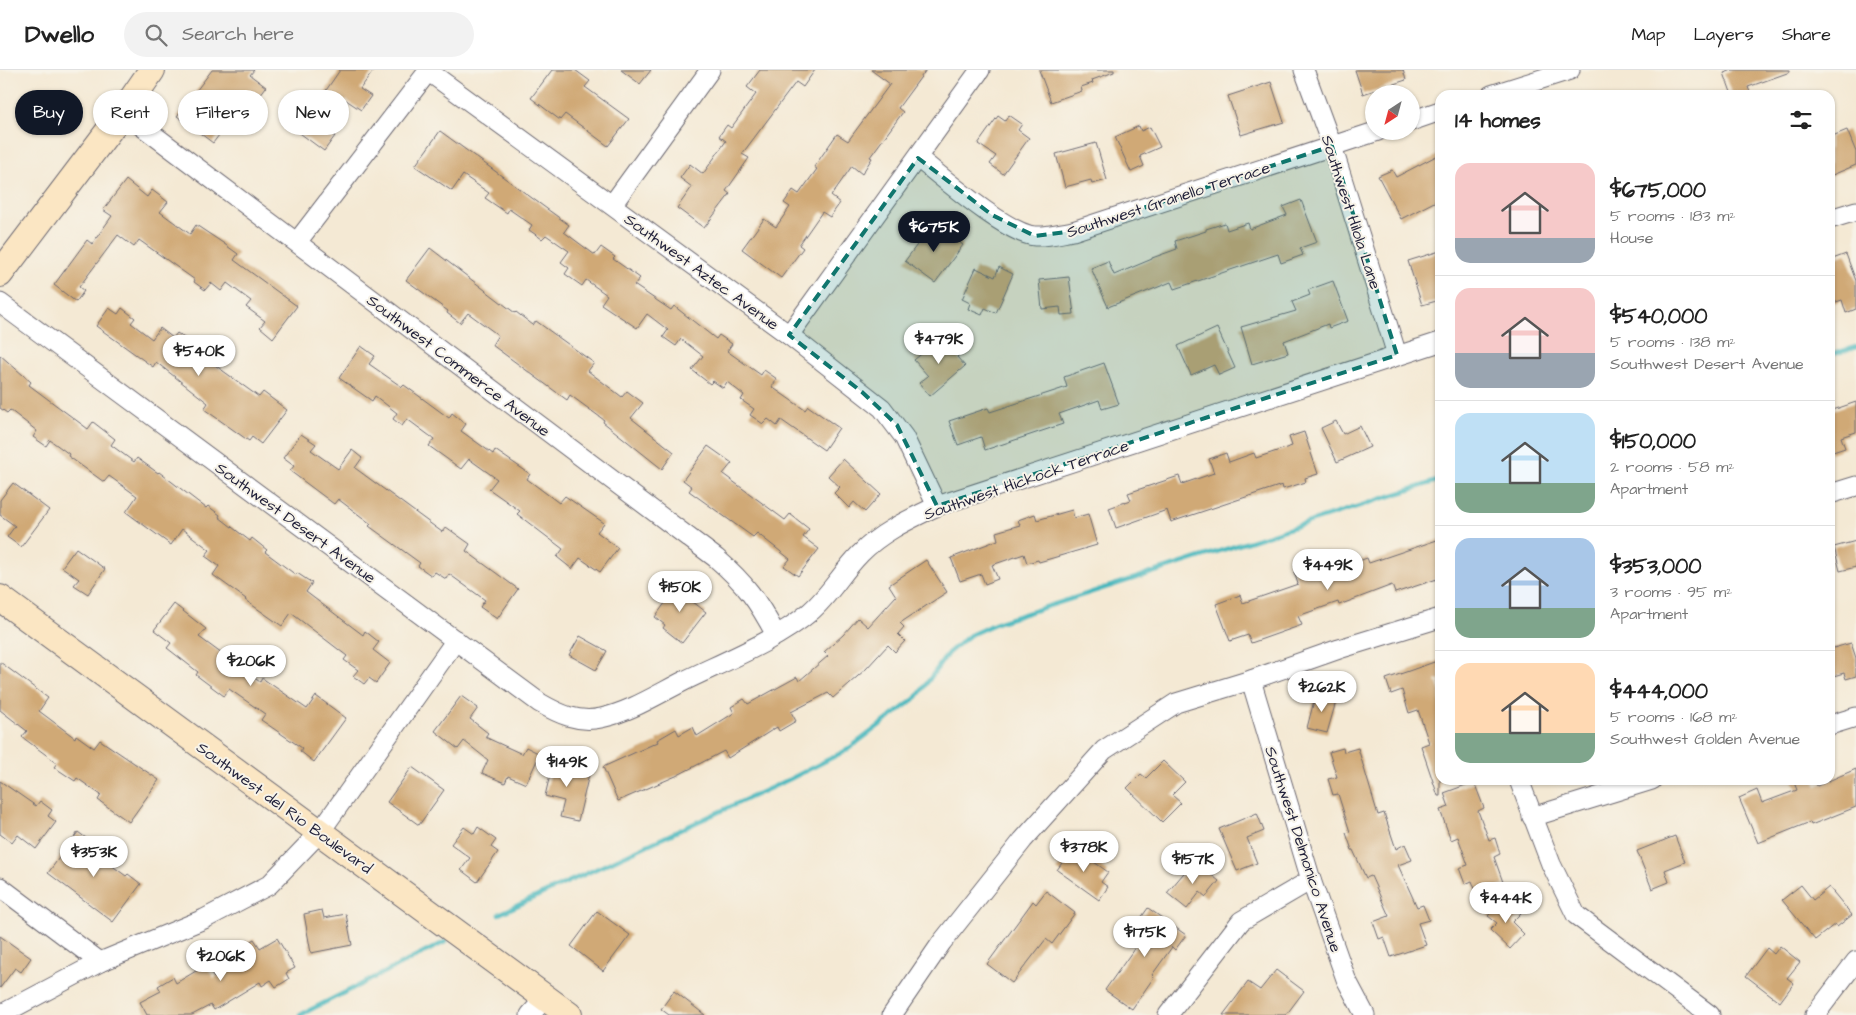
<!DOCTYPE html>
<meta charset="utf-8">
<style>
body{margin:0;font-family:"Architects Daughter",sans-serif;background:#f2f2f2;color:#222;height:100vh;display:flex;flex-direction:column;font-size:19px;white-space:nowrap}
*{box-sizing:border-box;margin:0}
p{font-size:16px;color:#767676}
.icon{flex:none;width:28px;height:28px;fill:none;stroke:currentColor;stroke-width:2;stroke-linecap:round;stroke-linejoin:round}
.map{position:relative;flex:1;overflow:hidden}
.side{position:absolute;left:1435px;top:20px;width:400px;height:695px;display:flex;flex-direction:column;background:#fff;border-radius:15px;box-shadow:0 1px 4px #0004}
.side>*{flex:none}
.guide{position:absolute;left:15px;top:20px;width:475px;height:45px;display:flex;gap:10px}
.needle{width:32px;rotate:216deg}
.controls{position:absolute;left:1365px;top:15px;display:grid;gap:10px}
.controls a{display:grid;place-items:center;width:55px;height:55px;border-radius:50%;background:#fff;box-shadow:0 1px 4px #0004;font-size:25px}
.price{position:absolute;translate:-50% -42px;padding:0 11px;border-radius:18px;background:#fff;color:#222;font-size:16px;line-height:32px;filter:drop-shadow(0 1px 2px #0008)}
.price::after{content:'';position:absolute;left:50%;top:30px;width:15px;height:11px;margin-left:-8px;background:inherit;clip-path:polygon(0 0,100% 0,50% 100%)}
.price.on{background:#111827;color:#fff}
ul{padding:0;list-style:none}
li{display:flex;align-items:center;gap:15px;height:125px;padding:0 20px}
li+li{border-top:1px solid #e0e0e0}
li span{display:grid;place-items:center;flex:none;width:140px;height:100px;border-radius:15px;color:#555}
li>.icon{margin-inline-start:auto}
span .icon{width:60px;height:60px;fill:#fffc;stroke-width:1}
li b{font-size:21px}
h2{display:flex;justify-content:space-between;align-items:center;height:60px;padding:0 20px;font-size:21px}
.pill{padding:0 18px;border-radius:22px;background:#fff;box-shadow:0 1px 4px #0004;font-size:18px;line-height:45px}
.pill.on{background:#111827;color:#fff}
header{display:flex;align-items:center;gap:30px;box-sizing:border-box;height:70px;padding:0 25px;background:#fff;border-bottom:1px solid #e0e0e0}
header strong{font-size:24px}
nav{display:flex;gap:28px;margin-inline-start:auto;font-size:18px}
.search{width:350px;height:45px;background:#f2f2f2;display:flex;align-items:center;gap:12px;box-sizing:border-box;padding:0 18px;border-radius:28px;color:#767676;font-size:19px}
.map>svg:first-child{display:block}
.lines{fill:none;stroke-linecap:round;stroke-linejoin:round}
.stream{stroke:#48b8be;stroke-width:4.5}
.building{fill:#d0a976}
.street-casing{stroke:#6c6871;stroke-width:21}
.secondary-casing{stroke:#6c6871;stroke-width:28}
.street{stroke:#fff;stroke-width:19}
.secondary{stroke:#fbe6c3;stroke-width:26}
.marked{fill:#0f766e;fill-opacity:0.2;stroke:#0f766e;stroke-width:4;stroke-dasharray:10 6;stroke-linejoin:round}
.labels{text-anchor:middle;stroke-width:4;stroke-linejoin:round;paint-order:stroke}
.street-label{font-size:16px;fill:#22223b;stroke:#f7f3e8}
</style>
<header>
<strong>Dwello</strong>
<div class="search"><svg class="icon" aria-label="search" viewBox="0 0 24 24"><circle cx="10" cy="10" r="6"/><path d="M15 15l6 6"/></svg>Search here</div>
<nav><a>Map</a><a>Layers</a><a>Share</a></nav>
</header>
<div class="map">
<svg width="1856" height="945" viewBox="0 0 1856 945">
<rect width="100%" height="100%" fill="#f7f3e8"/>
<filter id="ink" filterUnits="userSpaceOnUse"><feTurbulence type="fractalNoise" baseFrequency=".02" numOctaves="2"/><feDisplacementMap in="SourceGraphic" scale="10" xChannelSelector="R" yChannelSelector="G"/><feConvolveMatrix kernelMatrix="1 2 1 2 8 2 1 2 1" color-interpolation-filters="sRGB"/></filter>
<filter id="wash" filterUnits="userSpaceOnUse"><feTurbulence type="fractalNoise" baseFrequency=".0096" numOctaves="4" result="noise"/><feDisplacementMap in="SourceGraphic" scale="20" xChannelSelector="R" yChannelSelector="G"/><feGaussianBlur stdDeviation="1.12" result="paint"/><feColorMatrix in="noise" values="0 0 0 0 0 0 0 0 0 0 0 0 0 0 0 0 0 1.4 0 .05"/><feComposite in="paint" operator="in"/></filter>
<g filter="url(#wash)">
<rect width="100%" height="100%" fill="#f4e9d4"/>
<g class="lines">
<g class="stream">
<polyline points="1830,285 1856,277"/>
<polyline points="499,844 790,709 847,680 917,627 948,583 970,565 999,552 1440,410"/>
<polyline points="300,945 445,872"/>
</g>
</g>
<g id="blocks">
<g class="building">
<polygon points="212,0 254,0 250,5 266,17 254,33 247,28 213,73 177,46"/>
<polygon points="340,0 374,0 360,19 371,26 361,40 346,30 325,58 335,66 324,81 293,58 299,51 292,46 308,24 318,32"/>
<polygon points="552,0 575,0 590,11 585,17 629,49 608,76 565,44 560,50 531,28"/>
<polygon points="621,0 651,0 640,14"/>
<polygon points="760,0 815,0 803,17 796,12 742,84 749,88 726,121 730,124 704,158 677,138 692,117 680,108 690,94 703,104 726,71 719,66 727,55 731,58 756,24 747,17"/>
<polygon points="871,0 926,0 898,38 903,42 870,87 872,88 862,104 852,96 831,126 840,133 830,147 822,142 799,175 803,178 781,208 742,179 764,149 776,157 790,137 784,133 793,120 799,124 817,99 814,97 837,64 848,71 890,14"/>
<polygon points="1039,0 1114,0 1114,2 1092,10 1093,13 1081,17 1082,21 1051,32"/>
<polygon points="1355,0 1403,0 1406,10 1363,24"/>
<polygon points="1733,0 1790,0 1790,2 1748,17 1751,25 1732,25 1724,3"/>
<polygon points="1271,12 1284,52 1241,65 1228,26"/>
<polygon points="1009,45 1022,54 1018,60 1029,68 1003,104 990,94 996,86 978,74 998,46 1005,51"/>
<polygon points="1139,56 1141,61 1150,57 1160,77 1140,86 1144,96 1131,102 1115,67"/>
<polygon points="1847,60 1856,82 1856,95 1830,106 1830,67"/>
<polygon points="440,61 569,155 564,162 595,185 601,177 615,187 613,189 640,208 634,215 671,240 674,236 716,269 719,265 732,274 727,281 761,305 764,300 777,309 772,317 805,340 808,336 839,358 824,380 781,350 777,356 768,349 763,354 750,345 754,339 741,330 744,325 727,312 723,318 713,311 710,314 692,300 703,286 681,269 676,276 663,267 668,260 647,244 637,258 601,234 607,225 586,210 582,216 565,204 569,198 561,192 569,181 546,165 542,169 529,160 532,155 509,139 507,143 485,128 489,123 463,105 452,121 415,96"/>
<polygon points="1096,73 1107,110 1092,114 1091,110 1065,117 1056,84"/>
<polygon points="1440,84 1440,129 1401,149 1378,106 1392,100 1396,107"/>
<polygon points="126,110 147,127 152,120 168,132 160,142 190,164 196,155 223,173 238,184 234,190 297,236 273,268 260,257 265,251 246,237 251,231 227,213 221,221 211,213 205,220 194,212 195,210 139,170 134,177 118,165 79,217 84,221 76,232 54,215 87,170 92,174 112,146 103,140"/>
<polygon points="1301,130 1317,172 1300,178 1303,185 1281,193 1278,184 1174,219 1171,212 1108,237 1091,198 1108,191 1114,205 1152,189 1152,188 1177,179 1175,171 1206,161 1206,159 1225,153 1227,160 1248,153 1250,159 1287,145 1283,137"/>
<polygon points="934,152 963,175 935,213 905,191"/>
<polygon points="430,178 515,243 516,242 533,255 536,251 594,293 588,301 622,327 627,321 643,333 631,348 674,382 662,399 603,352 604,350 570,325 567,330 492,275 498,265 468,243 460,253 447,243 448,241 406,210"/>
<polygon points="1440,181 1440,230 1422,235 1408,191"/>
<polygon points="1846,184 1856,211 1856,239 1846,243 1842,230 1830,234 1830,200 1834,199 1830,190"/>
<polygon points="999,197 1013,204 996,243 985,238 982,245 968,239 970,233 962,229 976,198 995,207"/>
<polygon points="1069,207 1074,244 1061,245 1060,237 1042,239 1039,210"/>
<polygon points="1333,211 1348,251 1329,258 1328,254 1284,271 1288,283 1252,294 1241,257 1296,241 1292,232 1310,225 1308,220"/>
<polygon points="109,238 118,244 122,238 135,248 131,253 152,269 160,258 173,268 177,263 190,272 186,277 206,292 208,290 259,327 263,322 287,340 261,374 252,367 249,371 204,339 208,333 156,292 153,297 96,256"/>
<polygon points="1217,258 1235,298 1219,305 1214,295 1191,305 1178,276"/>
<polygon points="943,266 959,285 957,287 965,296 930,326 919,313 928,306 914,290"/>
<polygon points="361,276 375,286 369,294 402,317 404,315 449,348 452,343 466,354 461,361 493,384 495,380 530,404 527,409 559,433 565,426 604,453 597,462 618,478 600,502 580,488 572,499 557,487 563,479 517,444 520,441 489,419 497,409 469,389 461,399 429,376 434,369 407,349 402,356 393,349 397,343 375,326 372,331 339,308"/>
<polygon points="0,285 31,312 29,315 88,359 93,352 115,369 111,375 134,392 137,388 158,403 159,402 206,438 208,436 220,445 219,447 250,471 252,468 267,480 265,482 296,505 297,503 312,513 306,522 363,565 365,561 379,572 373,580 390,593 376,613 369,608 364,614 353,606 358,600 344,590 347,586 291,543 282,556 245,530 246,529 213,505 219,496 205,486 210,480 182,459 171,475 126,442 137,426 109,406 104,412 68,386 69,384 50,370 46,376 33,367 37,361 10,340 7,343 0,338"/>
<polygon points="1104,293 1119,334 1102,339 1099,330 1059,344 1063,354 985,380 981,367 958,375 949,351 988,338 990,342 1067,317 1064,307"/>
<polygon points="1856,332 1856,362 1841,367 1845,378 1830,383 1830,341"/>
<polygon points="1336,351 1343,364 1360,356 1370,377 1337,392 1321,358"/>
<polygon points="1304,362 1318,404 1305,408 1306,412 1283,419 1282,415 1171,452 1167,440 1116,458 1109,438 1131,430 1128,423 1179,406 1182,414 1214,403 1209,389 1226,383 1229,392 1254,383 1256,388 1292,376 1289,367"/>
<polygon points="301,364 316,374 311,380 338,399 352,380 362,388 355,398 442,462 446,457 470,474 466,481 518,519 497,549 480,537 485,530 449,504 446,509 435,502 432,506 418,496 420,493 369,456 371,454 338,429 334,434 290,401 294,396 283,388"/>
<polygon points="708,376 732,393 723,404 785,450 790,444 809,459 803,467 819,479 798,506 784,496 790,489 757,463 753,467 689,421 692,417 683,410"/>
<polygon points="843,389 881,424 865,442 854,432 849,438 834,423 840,417 828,406"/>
<polygon points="13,413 49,440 21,477 7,467 15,456 0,445 0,430"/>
<polygon points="1072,440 1074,448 1088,444 1097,475 1039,492 1038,490 1027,493 1024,484 992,495 998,509 985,514 981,504 960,511 951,488 998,470 996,462 1020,455 1018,450 1035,444 1037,450"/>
<polygon points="1440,469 1440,508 1395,523 1392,515 1339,535 1338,532 1298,546 1302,555 1251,573 1248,565 1230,571 1216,534 1240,525 1243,533 1298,514 1294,502 1307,497 1308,501 1345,486 1348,495 1367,488 1369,493"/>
<polygon points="1856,471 1856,497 1840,501 1834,477"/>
<polygon points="76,478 105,499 88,524 74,515 79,509 62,497"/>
<polygon points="926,490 947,522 900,553 904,557 898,564 905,571 895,582 888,575 866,599 833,628 828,623 791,642 796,651 779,661 777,657 728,688 724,681 676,706 618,731 603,697 658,672 657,670 676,659 679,665 693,657 697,666 734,643 731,637 744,629 748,634 797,607 799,611 828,586 824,582 843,565 858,548 868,557 896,526 889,515"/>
<polygon points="681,511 694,521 688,528 706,542 682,573 663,558 665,555 655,547"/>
<polygon points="174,534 206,559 199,567 260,612 262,608 307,639 316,626 346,648 314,692 300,681 302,678 261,650 265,644 229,619 224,626 196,605 198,602 167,578 171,573 154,560"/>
<polygon points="580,566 607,581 596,600 569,585"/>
<polygon points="1851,573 1856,588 1856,606 1846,609 1844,603 1830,607 1830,579"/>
<polygon points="1440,590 1440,609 1436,611 1440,622 1440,726 1438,726 1421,676 1429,673 1418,640 1409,643 1402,620 1391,624 1386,609"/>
<polygon points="0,592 48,628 39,641 75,668 76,665 94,678 100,670 159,710 129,752 98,730 101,725 77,708 75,711 54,697 57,693 22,667 27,661 0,640"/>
<polygon points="1316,623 1337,628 1327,663 1307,658"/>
<polygon points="461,626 478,638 470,649 488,663 485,667 522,684 526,677 540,684 526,714 508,706 505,713 482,703 488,690 464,671 458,679 435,661"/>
<polygon points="1343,678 1344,682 1358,678 1378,745 1384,743 1396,779 1405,774 1412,790 1398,795 1417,837 1423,835 1429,850 1418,853 1426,875 1391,887 1384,867 1379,869 1373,852 1389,846 1371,806 1366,808 1353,780 1352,780 1346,763 1350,762 1338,724 1333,725 1328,709 1337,707 1329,682"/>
<polygon points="554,688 572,692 570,700 589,704 578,751 560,747 564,731 545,726"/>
<polygon points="1163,691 1185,712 1172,725 1181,733 1162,752 1127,718 1141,704 1146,708"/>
<polygon points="412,697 444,720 419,755 387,732"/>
<polygon points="1856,699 1856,737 1811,755 1810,752 1758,773 1739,728 1757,720 1762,733 1797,720 1793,710 1814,710 1817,716"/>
<polygon points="0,711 36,736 40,731 52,740 48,746 56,752 36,779 18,765 12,773 0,764"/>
<polygon points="1474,712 1484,738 1478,741 1489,770 1495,768 1500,784 1494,787 1504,815 1477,824 1472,811 1465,814 1459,798 1468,795 1458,767 1451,770 1440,740 1449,737 1444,723"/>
<polygon points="1257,743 1264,761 1247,768 1257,793 1237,801 1219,759"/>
<polygon points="464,757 474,764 478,757 496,770 491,777 498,782 477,812 461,800 470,788 451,774"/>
<polygon points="78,762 103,781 99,786 126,806 128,804 141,814 113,852 48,803"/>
<polygon points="1675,766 1685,792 1665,800 1669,812 1652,819 1637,781"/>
<polygon points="1073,777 1108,802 1101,812 1108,817 1099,830 1057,800"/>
<polygon points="1194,791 1219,811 1206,827 1200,822 1187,839 1167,823"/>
<polygon points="1801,815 1813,830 1829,817 1852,845 1837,857 1835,854 1815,870 1782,830"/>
<polygon points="1046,821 1075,843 1052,874 1046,869 1012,913 987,894 1033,831 1036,834"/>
<polygon points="1505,828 1521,843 1512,852 1524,864 1510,879 1490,860 1497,853 1488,846"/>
<polygon points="1148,838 1186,865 1175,880 1172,877 1152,905 1154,907 1132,939 1105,920 1141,869 1131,862"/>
<polygon points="322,840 324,848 346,844 352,875 311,883 304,844"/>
<polygon points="597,841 630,865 603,901 571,876"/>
<polygon points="0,866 31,888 21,902 15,898 0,918"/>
<polygon points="277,868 295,898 286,903 289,909 276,917 271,910 262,916 260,912 214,940 211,935 192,945 147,945 140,932 161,921 158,916 173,907 176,913 206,895 214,908 246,889 239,878 254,869 260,878"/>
<polygon points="1780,876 1800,892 1787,908 1794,913 1780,932 1746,906 1767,878 1774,884"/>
<polygon points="1276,900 1304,921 1286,945 1223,945 1248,912 1260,920"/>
<polygon points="674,921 705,945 669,945 661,939"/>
</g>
</g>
</g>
<g filter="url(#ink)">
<use href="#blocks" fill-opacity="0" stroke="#6c6871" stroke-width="1"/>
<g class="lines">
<g class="street-casing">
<g id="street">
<polyline points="1304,0 1332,76 1397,285"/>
<polyline points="428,1 789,265 882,338 904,367 937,436"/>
<polyline points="1491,25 1570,0"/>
<path d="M123,42L716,488C746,514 758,531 776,565"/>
<polyline points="1411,51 1440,41"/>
<path d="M918,88C942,107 1007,164 1035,166C1047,167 1061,163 1073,161L1378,61"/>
<polyline points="612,135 710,0"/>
<polyline points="1830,149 1856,141"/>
<polyline points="297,172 429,0"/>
<path d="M0,233L540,633C559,644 578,653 601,648C630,642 658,624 684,611C725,591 776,571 810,542C830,525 842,502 860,484C881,462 910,449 937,436L1440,272"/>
<polyline points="789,265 980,0"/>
<polyline points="1830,424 1856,416"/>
<polyline points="1251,610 1311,810 1346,909 1365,945"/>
<polyline points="1830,655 1856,647"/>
<polyline points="1519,710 1551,794 1576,845 1710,945"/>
<polyline points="1532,747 1652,710"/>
<polyline points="0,817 100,892"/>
<polyline points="0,945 100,892 204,849 269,815 320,762 456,570"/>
<polyline points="530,945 545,928"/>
<polyline points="892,945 942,872 1023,770 1104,680 1176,633 1251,610 1339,579 1440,548"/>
<polyline points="1168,945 1241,851 1311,810"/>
<polyline points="1815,945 1856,891"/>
</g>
</g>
<g class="secondary-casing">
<g id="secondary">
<polyline points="0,204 123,42 152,0"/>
<polyline points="0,528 569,945"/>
</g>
</g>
<use href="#street" class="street"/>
<use href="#secondary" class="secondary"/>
</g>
</g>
<path class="marked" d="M1332,76L1397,285L937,436L897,355L862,322L789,265L918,88L992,145L1035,166L1073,161Z"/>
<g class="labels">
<g class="street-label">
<text transform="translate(1168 129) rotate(-18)" y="6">Southwest Granello Terrace</text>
<text transform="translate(1352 142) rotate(72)" y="6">Southwest Hilola Lane</text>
<text transform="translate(702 201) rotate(36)" y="6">Southwest Aztec Avenue</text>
<text transform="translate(459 295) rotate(37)" y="6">Southwest Commerce Avenue</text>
<text transform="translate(1026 409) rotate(-19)" y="6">Southwest Hickock Terrace</text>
<text transform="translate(296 452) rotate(36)" y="6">Southwest Desert Avenue</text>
<text transform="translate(285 737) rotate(36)" y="6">Southwest del Rio Boulevard</text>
<text transform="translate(1304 779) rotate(72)" y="6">Southwest Delmonico Avenue</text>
</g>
</g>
</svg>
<div class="controls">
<a><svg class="needle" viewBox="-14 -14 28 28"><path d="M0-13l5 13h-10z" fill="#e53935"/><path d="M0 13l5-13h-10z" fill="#767676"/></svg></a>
</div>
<b class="price on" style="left:934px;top:183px">$675K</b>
<b class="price" style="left:939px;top:295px">$479K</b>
<b class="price" style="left:199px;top:307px">$540K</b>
<b class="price" style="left:1328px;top:521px">$449K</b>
<b class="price" style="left:680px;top:543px">$150K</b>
<b class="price" style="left:251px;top:617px">$206K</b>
<b class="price" style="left:1322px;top:643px">$262K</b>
<b class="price" style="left:567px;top:718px">$149K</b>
<b class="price" style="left:1084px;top:803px">$378K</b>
<b class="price" style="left:94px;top:808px">$353K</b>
<b class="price" style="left:1193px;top:815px">$157K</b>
<b class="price" style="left:1506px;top:854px">$444K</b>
<b class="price" style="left:1145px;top:888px">$175K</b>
<b class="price" style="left:221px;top:912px">$206K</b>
<div class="guide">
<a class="pill on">Buy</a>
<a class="pill">Rent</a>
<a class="pill">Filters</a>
<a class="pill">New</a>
</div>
<section class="side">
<h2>14 homes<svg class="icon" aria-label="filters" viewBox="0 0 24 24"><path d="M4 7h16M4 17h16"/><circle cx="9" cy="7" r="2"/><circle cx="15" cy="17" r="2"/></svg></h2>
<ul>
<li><span style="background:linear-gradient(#f6c9c9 75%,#9aa5b1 0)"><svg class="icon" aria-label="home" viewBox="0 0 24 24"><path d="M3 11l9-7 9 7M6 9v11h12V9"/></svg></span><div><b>$675,000</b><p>5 rooms · 183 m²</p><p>House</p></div></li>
<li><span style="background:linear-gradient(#f6c9c9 65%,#9aa5b1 0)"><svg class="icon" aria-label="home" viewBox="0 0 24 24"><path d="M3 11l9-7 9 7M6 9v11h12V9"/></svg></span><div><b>$540,000</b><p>5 rooms · 138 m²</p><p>Southwest Desert Avenue</p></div></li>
<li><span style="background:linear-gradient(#bfe0f5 70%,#7fa58c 0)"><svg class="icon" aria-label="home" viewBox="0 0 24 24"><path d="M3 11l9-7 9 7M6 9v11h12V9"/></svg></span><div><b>$150,000</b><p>2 rooms · 58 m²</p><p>Apartment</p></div></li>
<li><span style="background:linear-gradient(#a9c7e8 70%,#7fa58c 0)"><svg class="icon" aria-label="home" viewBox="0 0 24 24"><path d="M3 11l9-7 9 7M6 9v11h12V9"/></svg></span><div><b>$353,000</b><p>3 rooms · 95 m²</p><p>Apartment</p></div></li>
<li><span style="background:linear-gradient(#ffd9b3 70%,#7fa58c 0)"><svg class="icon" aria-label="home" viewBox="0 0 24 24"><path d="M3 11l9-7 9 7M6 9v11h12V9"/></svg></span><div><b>$444,000</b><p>5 rooms · 168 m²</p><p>Southwest Golden Avenue</p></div></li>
</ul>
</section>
</div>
